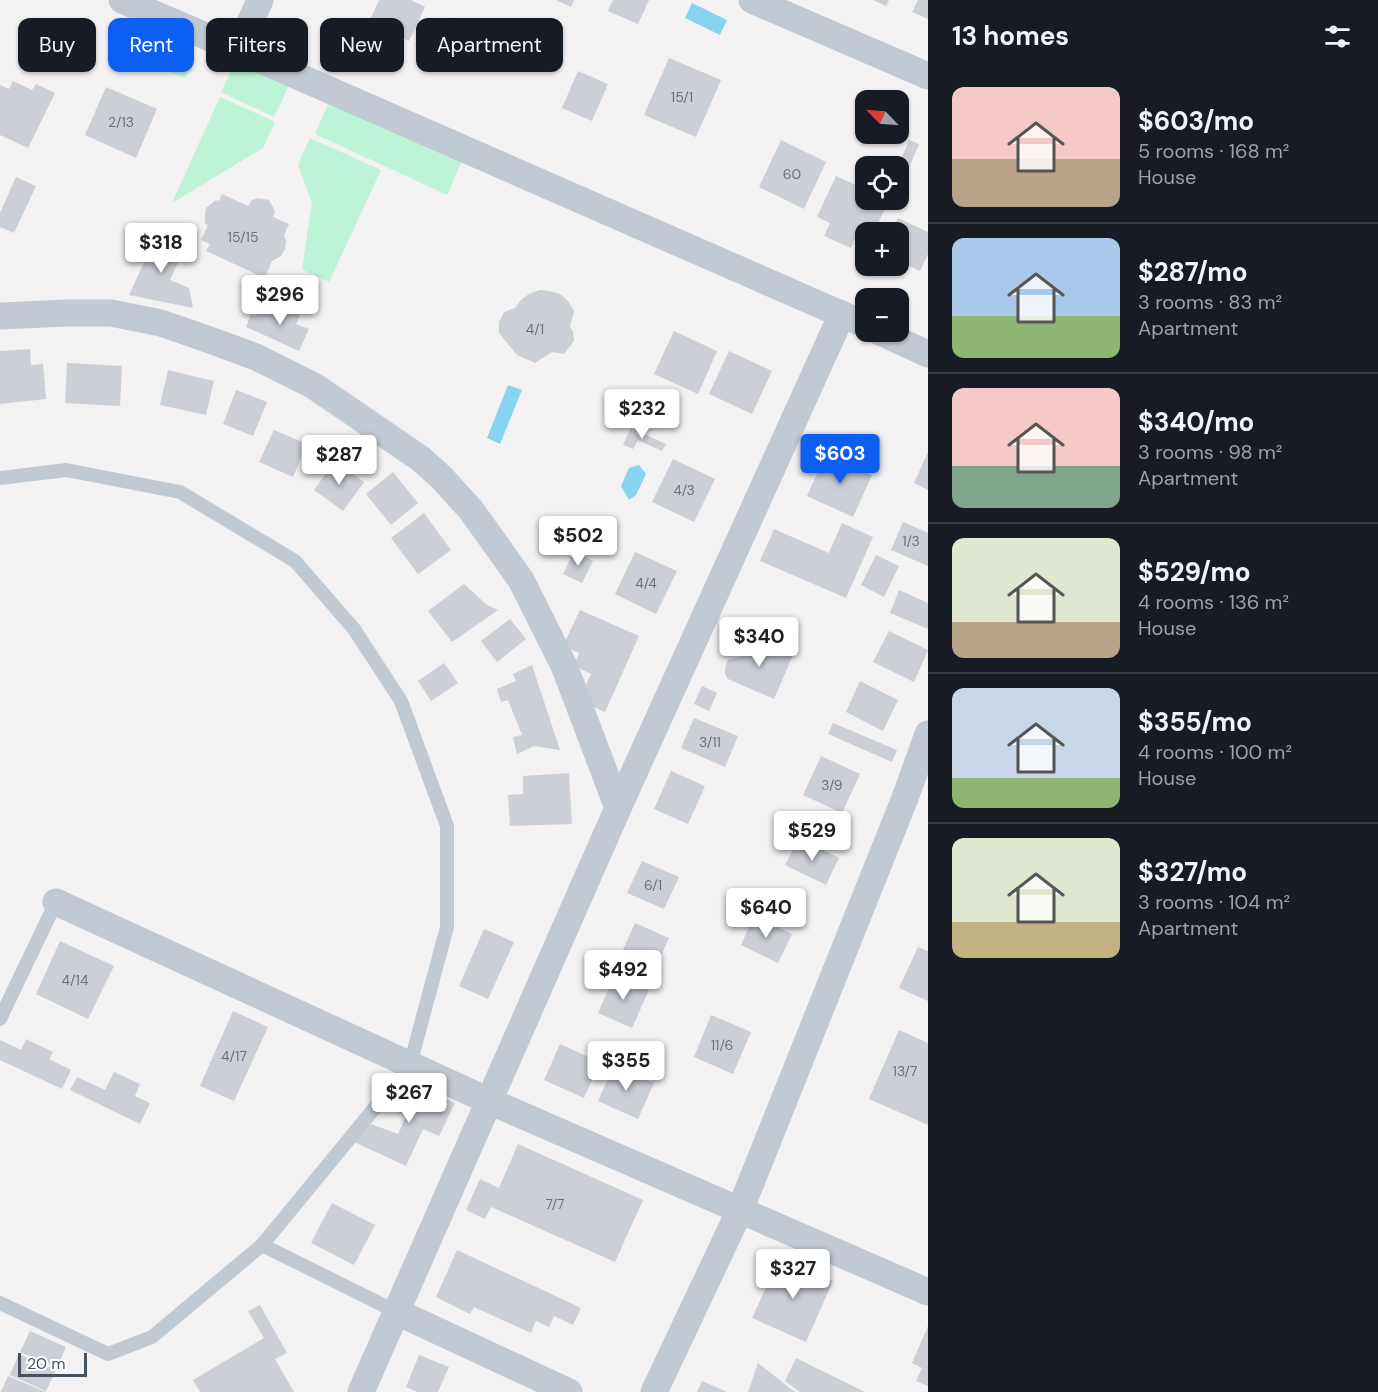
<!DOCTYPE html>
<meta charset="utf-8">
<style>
body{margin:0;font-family:"DM Sans",sans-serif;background:#242831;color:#f1f3f6;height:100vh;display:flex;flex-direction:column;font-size:22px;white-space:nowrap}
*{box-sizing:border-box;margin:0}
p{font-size:20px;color:#9ea1a6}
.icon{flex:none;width:33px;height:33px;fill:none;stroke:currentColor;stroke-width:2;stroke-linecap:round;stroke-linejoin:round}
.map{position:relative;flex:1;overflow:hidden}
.panel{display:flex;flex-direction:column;background:#171b24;width:450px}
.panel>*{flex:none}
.top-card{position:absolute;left:18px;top:18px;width:570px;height:54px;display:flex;gap:12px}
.needle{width:39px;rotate:295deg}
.controls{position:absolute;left:855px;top:90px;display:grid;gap:12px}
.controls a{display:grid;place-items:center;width:54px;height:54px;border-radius:12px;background:#171b24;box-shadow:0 2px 4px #0004;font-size:30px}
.scale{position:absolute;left:18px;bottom:15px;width:69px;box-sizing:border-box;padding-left:6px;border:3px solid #475260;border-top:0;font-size:16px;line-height:21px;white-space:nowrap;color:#475260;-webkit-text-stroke:4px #fff;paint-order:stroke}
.price{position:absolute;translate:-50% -51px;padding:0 14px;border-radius:6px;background:#fff;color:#222;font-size:20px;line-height:39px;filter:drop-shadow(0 2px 3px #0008)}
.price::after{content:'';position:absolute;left:50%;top:36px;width:18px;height:14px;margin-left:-9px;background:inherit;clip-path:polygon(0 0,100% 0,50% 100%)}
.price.selected{background:#0d5ff1;color:#fff}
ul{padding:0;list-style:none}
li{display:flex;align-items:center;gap:18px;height:150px;padding:0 24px}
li+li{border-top:2px solid #363941}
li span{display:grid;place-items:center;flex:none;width:168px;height:120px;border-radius:12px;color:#555}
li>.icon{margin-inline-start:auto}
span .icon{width:72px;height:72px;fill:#fffc;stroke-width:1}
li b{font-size:26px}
h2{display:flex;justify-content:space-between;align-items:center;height:72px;padding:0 24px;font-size:26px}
.tag{padding:0 21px;border-radius:12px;background:#171b24;box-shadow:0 2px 4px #0004;font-size:21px;line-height:54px}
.tag.selected{background:#0d5ff1;color:#fff}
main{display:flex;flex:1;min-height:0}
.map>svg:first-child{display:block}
.green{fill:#bdf3d6}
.water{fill:#87d4f2}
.building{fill:#cccfd6}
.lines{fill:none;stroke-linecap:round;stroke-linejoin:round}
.lane{stroke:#c1cad3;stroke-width:14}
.street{stroke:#c1cad3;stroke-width:27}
.labels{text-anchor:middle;stroke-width:4.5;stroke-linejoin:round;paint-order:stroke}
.number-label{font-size:14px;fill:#68717e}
</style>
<main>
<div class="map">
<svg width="928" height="1392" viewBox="0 0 928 1392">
<rect width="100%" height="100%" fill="#f3f1f1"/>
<g class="green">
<polygon points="172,44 195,55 185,78 161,67"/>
<polygon points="238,56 291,81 274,117 221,92"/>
<polygon points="220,97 275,122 263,148 172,203"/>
<polygon points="331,98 463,158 447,195 315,134"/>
<polygon points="310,138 381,170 329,282 302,269 312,203 298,165"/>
</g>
<g class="water">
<polygon points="692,3 727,20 720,35 685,18"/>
<polygon points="508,385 522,390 500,444 487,438"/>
<polygon points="639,465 646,474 636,495 629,500 621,486 629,468"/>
</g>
<g class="building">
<polygon points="379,0 411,0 425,7 409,41 369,22"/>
<polygon points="556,0 574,0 571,7"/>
<polygon points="613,0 649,0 638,24 608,11"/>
<polygon points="873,0 889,0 886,6"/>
<polygon points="918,0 928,0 928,19 912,12"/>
<polygon points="450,17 490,36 474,71 433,51"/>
<polygon points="669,58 721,80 696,137 644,115"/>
<polygon points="578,71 608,84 592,121 562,108"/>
<polygon points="13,81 32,90 36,84 55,93 28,148 0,135 0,85 9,89"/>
<polygon points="106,87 157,109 136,158 85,135"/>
<polygon points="781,140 826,162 804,209 759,187"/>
<polygon points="909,140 919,144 901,187 898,186 898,166"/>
<polygon points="836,176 866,190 866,200 889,200 874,232 866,232 866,245 854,240 851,248 824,236 830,223 817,217"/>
<polygon points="16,177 36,186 14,233 0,227 0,213"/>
<polygon points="222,194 248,206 252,200 258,198 269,200 275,211 273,217 289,224 284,235 286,241 285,249 281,256 272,261 265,278 206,251 210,244 201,240 208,225 205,224 205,214 206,208 216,200 219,201"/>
<polygon points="898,218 928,232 928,254 920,271 898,261 898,232 891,232"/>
<polygon points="161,225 175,232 167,250 181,256 170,280 189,288 193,308 129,295"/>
<polygon points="540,290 550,291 560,294 568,301 574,311 570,326 573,332 574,341 564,354 552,352 535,363 517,355 499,333 499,322 504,312 515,308 521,300 529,294"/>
<polygon points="277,302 301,312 296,324 309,329 299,351 246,327 251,314 255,316 258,307 272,313"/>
<polygon points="674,331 717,351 698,394 654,374"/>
<polygon points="30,349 31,365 43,364 46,399 0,404 0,351"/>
<polygon points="729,351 772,371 752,414 709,394"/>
<polygon points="67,363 122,366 120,406 65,403"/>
<polygon points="168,370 214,381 206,415 160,405"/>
<polygon points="236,390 267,402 253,436 223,424"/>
<polygon points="631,428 666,444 662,451 638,440 633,449 623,445"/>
<polygon points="274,430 307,444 293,477 259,462"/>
<polygon points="928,452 928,490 914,483"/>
<polygon points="826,454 872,475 853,517 807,496"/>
<polygon points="673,459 715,479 694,522 652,502"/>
<polygon points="335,461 364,482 343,511 314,490"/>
<polygon points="393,472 418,503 391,525 366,494"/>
<polygon points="424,513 451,550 418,574 391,538"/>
<polygon points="903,522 928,533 928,566 891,550"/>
<polygon points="842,523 873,537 846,598 760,561 774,529 829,553"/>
<polygon points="574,551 593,561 582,583 563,574"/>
<polygon points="635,552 677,571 656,614 615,594"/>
<polygon points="876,555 899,566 884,597 861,585"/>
<polygon points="464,584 487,605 498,610 452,642 428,611"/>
<polygon points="899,590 928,603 928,629 890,613"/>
<polygon points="580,610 639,636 605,712 579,700 591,674 574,666 579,653 563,646"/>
<polygon points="510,619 526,639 497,662 481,641"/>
<polygon points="889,631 928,650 914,682 873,662"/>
<polygon points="749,637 793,655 774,699 728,679 725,674 725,667 728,660 743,656"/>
<polygon points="444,663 458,683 431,701 418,681"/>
<polygon points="532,665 560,750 534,746 517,754 513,737 522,735 508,700 501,702 497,689 516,681 513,674"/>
<polygon points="860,681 898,700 883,731 846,712"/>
<polygon points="702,686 717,693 709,711 694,704"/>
<polygon points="694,718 738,736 725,767 681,748"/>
<polygon points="833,723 897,750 892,762 828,734"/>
<polygon points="821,756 860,774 842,813 803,795"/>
<polygon points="671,771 705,786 688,824 654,809"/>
<polygon points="569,773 572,824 510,826 508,795 523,794 523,776"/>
<polygon points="799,838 839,858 826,885 785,865"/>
<polygon points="642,861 679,877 664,909 627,893"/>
<polygon points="754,916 792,934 778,963 741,945"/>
<polygon points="635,923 669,938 652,976 618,961"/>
<polygon points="484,929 514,942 488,999 459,986"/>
<polygon points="60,941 114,966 88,1019 36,994"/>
<polygon points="918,947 928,951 928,1001 899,988"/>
<polygon points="615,974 649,990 632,1028 598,1013"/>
<polygon points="233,1011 268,1027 234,1101 200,1086"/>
<polygon points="711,1015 751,1032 733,1074 694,1057"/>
<polygon points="899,1030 928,1043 928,1125 869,1099"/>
<polygon points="26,1039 53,1052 49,1059 71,1070 62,1089 0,1060 0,1040 21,1050"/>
<polygon points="560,1044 600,1062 584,1098 544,1080"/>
<polygon points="614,1066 654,1083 638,1119 598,1101"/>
<polygon points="114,1072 140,1084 135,1096 150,1103 140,1124 70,1090 77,1077 105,1090"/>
<polygon points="407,1081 455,1103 439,1136 423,1129 406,1166 354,1142 371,1124 398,1134 406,1116 393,1110"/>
<polygon points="518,1144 643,1200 615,1262 491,1207 485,1219 466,1210 480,1179 499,1188"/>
<polygon points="332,1203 375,1225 354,1265 311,1243"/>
<polygon points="457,1250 581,1308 573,1325 554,1316 549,1327 536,1321 531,1333 474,1307 470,1314 436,1297"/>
<polygon points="780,1257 833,1281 806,1342 752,1318"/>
<polygon points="260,1305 287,1353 275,1359 294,1392 200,1392 193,1380 264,1338 248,1311"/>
<polygon points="928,1326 928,1386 916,1381 922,1368 912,1363"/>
<polygon points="30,1331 66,1347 57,1368 20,1352"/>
<polygon points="19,1354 56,1370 46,1391 10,1375"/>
<polygon points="419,1355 449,1367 438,1392 417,1392 406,1387"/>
<polygon points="796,1358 865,1392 800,1392 785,1381"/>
<polygon points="758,1363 795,1392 748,1392"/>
<polygon points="8,1376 46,1392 1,1392"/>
<polygon points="702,1381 727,1392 697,1392"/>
</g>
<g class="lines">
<g class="lane">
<polyline points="0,478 66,470 180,492 295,561 354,629 401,701 447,826 447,927 410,1065 262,1245 152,1337 108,1354 0,1303"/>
<polyline points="0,1019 56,902"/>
<polyline points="262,1245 397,1312"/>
</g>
<g class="street">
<polyline points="122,0 238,50 260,0"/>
<polyline points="752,0 928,76"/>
<polyline points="238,50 866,325"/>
<polyline points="0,316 67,313 111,313 161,323 207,339 256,357 314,386 421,459 442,478 471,510 521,580 565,668 618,808"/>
<polyline points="880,332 928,354"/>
<polyline points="56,902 489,1101 928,1292"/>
<polyline points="397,1312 569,1392"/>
<polyline points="361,1392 618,808 842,314"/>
<polyline points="654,1392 740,1210 905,798 928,734"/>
</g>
</g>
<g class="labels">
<g class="number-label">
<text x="682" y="102">15/1</text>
<text x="121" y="127">2/13</text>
<text x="792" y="179">60</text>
<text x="243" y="242">15/15</text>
<text x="535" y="334">4/1</text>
<text x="684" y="495">4/3</text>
<text x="911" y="546">1/3</text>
<text x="646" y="588">4/4</text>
<text x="710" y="747">3/11</text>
<text x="832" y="790">3/9</text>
<text x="653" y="890">6/1</text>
<text x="75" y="985">4/14</text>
<text x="722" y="1050">11/6</text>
<text x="234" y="1061">4/17</text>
<text x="905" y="1076">13/7</text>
<text x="555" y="1209">7/7</text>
</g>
</g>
</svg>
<div class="controls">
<a><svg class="needle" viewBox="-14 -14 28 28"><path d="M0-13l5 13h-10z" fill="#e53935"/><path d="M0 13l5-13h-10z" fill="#9ea1a6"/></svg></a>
<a><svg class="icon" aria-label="locate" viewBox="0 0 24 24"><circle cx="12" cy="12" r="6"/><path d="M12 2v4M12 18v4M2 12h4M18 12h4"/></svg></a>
<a>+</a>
<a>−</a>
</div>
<div class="scale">20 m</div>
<b class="price" style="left:161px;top:274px">$318</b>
<b class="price" style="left:280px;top:326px">$296</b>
<b class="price" style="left:642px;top:440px">$232</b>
<b class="price selected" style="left:840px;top:485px">$603</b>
<b class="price" style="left:339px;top:486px">$287</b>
<b class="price" style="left:578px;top:567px">$502</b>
<b class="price" style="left:759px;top:668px">$340</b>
<b class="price" style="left:812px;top:862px">$529</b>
<b class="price" style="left:766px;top:939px">$640</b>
<b class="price" style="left:623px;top:1001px">$492</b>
<b class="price" style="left:626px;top:1092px">$355</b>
<b class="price" style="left:409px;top:1124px">$267</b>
<b class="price" style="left:793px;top:1300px">$327</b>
<div class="top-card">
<a class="tag">Buy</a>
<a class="tag selected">Rent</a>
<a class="tag">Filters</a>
<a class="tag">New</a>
<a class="tag">Apartment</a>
</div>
</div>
<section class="panel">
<h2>13 homes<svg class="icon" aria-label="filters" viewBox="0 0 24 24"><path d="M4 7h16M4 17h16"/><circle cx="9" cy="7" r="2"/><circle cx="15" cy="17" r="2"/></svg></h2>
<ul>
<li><span style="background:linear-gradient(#f6c9c9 60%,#b9a48a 0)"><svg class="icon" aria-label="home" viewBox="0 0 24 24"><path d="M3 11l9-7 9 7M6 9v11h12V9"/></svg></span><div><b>$603/mo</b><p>5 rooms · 168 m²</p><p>House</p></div></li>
<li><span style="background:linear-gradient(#a9c7e8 65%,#8fb573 0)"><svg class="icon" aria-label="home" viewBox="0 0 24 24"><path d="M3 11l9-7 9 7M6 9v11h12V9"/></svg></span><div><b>$287/mo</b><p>3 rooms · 83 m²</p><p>Apartment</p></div></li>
<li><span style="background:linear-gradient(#f6c9c9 65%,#7fa58c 0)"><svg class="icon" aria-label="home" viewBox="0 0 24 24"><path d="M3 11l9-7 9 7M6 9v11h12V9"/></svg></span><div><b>$340/mo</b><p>3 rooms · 98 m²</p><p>Apartment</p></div></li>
<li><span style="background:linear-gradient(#dfe7d0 70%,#b9a48a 0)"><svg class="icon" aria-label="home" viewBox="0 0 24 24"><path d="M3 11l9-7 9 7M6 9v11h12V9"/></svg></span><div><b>$529/mo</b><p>4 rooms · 136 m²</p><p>House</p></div></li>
<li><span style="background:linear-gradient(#c9d6e8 75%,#8fb573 0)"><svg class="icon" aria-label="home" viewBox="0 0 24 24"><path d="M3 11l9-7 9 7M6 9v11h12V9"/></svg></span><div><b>$355/mo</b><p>4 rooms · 100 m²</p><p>House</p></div></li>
<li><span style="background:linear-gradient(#dfe7d0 70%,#c2b280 0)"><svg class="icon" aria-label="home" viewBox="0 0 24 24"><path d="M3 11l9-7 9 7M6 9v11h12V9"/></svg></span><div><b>$327/mo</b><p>3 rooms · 104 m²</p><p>Apartment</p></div></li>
</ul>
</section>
</main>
